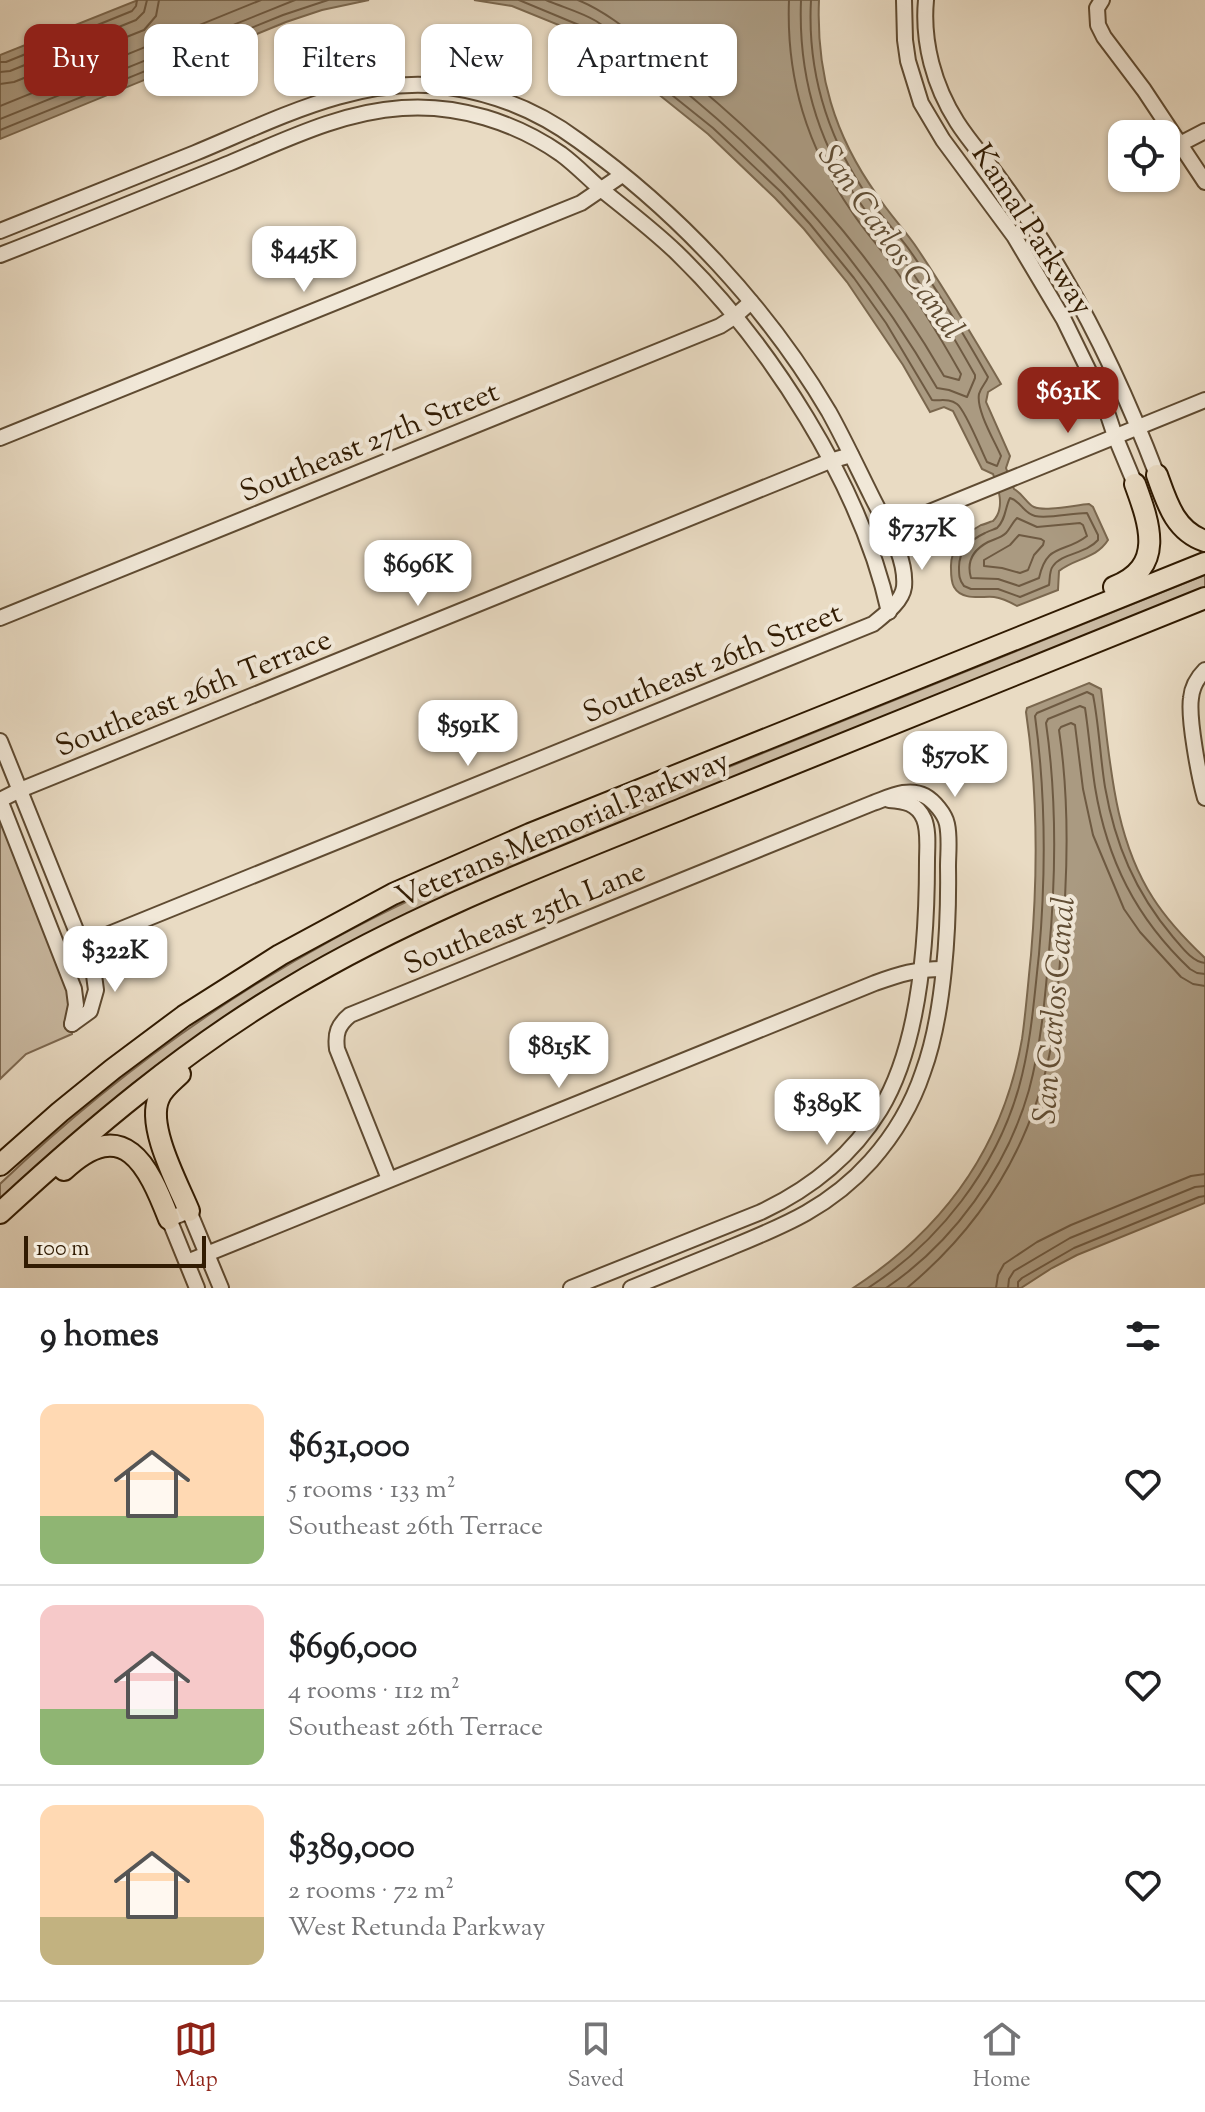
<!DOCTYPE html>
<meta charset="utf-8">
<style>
body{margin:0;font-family:"Sorts Mill Goudy",serif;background:#f6f6f6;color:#202124;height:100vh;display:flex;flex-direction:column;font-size:30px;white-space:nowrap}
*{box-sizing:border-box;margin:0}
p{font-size:26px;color:#757577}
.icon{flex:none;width:44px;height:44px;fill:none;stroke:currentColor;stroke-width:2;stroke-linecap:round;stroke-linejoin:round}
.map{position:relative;height:1288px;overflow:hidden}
.side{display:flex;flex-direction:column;background:#fff;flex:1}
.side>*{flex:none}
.banner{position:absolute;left:24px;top:24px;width:800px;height:72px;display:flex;gap:16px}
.buttons{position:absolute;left:1108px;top:120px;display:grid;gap:16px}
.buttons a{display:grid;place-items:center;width:72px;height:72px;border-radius:16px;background:#fff;box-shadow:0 2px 6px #0004;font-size:40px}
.scale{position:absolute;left:24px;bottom:20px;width:182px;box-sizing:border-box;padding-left:8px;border:4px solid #311b02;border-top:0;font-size:22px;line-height:28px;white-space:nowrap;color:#311b02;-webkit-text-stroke:6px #f1e8d8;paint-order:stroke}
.price{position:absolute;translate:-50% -68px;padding:0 18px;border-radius:16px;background:#fff;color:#222;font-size:26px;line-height:52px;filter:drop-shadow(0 2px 4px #0008)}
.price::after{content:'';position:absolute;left:50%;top:48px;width:24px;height:18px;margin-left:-12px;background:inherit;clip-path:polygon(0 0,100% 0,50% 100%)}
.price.active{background:#8f2418;color:#fff}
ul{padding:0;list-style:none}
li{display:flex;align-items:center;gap:24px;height:200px;padding:0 40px}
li+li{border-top:2px solid #e0e0e0}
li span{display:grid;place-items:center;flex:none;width:224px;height:160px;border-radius:16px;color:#555}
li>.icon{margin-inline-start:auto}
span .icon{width:96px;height:96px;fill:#fffc;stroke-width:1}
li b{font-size:34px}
h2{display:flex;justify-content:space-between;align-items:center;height:96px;padding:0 40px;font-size:34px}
.pill{padding:0 28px;border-radius:16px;background:#fff;box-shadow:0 2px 6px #0004;font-size:28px;line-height:72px}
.pill.active{background:#8f2418;color:#fff}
.dock{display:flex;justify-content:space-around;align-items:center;height:112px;border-top:2px solid #e0e0e0;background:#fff;font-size:22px;color:#757577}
.dock a{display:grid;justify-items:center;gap:4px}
.dock .active{color:#8f2418}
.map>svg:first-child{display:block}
.green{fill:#cabaa2;stroke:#7e6a52;stroke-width:2}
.water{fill:#aa9a81;stroke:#7a674e;stroke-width:2}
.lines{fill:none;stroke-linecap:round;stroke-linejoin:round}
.shore{stroke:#6e5a42;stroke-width:2}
.minor-casing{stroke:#5f4b32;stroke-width:18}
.highway-casing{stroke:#311b02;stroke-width:24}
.minor{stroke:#f1e8d8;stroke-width:14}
.highway{stroke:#e9dbc3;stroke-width:20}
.labels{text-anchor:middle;stroke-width:8;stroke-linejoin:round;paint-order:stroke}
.street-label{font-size:30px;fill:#311b02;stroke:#f1e8d8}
.water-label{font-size:32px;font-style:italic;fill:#614e35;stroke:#f1e8d8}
</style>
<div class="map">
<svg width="1205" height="1288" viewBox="0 0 1205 1288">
<rect width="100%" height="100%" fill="#e9dbc3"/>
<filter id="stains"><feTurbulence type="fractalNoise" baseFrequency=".0025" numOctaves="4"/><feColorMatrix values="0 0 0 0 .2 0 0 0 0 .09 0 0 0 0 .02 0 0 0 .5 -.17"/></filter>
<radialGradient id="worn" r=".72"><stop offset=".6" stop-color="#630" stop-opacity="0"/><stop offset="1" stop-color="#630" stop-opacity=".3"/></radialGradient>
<g class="green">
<path d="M1205,575V588L478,882L179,1050L111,1102L0,1199V1184C100,1088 214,1004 335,938C463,869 601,818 736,764C892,701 1049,638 1205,575Z"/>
<polygon points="0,801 70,994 72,1034 26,1054 0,1079"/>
</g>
<g class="water">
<polygon points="138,0 369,0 322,10 286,22 0,139 0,55"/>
<path d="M474,0H819C816,73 834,135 877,195C889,214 905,230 917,248C947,293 974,338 1001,384L988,392L986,402L1010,456L1006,468L1014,489C1024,495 1027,504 1034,507C1045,512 1075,505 1089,504L1093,507L1108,540C1096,559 1075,558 1059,571L1058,590L1017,606C1010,602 1003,598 994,597C981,596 962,601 954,587C951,582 951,574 951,568C950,548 963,535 981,525C983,525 992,521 993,521C1006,508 998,487 993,474L982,469L953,411L944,407L930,412L903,365L847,282L804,229L775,198L708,134L586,36L512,6Z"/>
<path d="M1089,683L1101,689C1110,759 1113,836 1153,898C1167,920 1186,940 1205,958V1203L1077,1255L1052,1268L1021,1288H853C944,1229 1003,1148 1022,1039C1026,1011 1028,983 1031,955C1038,873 1038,793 1026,712L1027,708Z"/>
</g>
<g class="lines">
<g class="shore">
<path d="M519,0L591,30L713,128L781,192L810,224L854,278L886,323L932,400C941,401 949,398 957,404C966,411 981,450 987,462L997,466L1001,456C994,440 976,410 979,394C981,387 986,383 988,377C963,333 937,289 908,248C896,232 882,217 870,200C829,141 807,73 811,0"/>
<path d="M546,0C562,7 581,12 596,21C621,37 644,59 668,78C781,167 865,264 937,388L949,390L967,397L975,378V375C952,334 928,294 901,256C889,239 875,224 863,207C818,145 798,77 801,0"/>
<path d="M578,0C612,14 639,40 668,62C782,152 871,250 944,376L959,380L961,374C939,335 916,297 889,261C877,244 863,229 852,212C807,147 786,79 789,0"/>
<polyline points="0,62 6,62 132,11 136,6 137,0"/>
<polyline points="0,72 10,71 136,20 144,12 147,0"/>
<polyline points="0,84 14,82 144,30 156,16 159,0"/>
<polyline points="0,106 261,0"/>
<polyline points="0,119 295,0"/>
<polyline points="0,130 283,15 328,0"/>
<path d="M1010,498C1021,501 1023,513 1035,516C1048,519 1072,513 1087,513L1098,535V540C1086,554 1062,553 1053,566C1049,571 1050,580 1049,585L1020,597L998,589H971L964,586C959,580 959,575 959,567C959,551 970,540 985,533C986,532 995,529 997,528C1006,520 1005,507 1010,498Z"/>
<path d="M1017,518L1037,527L1080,523L1083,525L1087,536C1064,554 1047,542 1039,578L1019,586L998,579L971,578C966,561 973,550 988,542C994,539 1001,538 1006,533C1010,529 1012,523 1017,518Z"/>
<polygon points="1019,535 1041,539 1044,541 1043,545 1034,555 1028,570 1020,573 1002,568 984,566 984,560 1010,545"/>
<path d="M868,1288C939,1242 996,1169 1019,1087C1031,1044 1034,999 1039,954C1046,874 1046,796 1035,716L1037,713L1087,692L1093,695C1099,725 1100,756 1105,787C1115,844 1135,892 1173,937C1181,946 1192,962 1205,963"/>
<path d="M886,1288C953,1243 1007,1168 1029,1090C1041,1045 1045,999 1049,952C1056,876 1057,799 1046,723L1048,719L1080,706L1085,708C1089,734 1091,761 1095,787C1107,860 1136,918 1190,969L1197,973L1205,974"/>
<path d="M907,1288C984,1224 1032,1145 1051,1047C1057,1015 1058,982 1061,950C1068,877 1070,803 1059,730L1061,727L1071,723L1075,725L1083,789L1093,835L1124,909L1140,932L1181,977L1193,984L1205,986"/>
<polyline points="996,1288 998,1275 1004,1264 1037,1242 1071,1225 1191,1176 1205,1174"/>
<polyline points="1008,1288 1009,1279 1014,1271 1070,1238 1195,1187 1205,1186"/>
<polyline points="1018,1288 1018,1282 1022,1278 1074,1248 1199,1197 1205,1196"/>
</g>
<g class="minor-casing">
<g id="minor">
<polyline points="904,0 905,40 908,61 921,103 943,140 1014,236 1064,320 1103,400 1115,436 1135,484"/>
<path d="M926,0C922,42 934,86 957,122C969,141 984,157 997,175C1021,208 1044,242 1064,277C1101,340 1131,407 1157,475"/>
<polyline points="1102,0 1097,8 1098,25 1104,37 1144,90 1205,182"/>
<polyline points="1180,144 1205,131"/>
<path d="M0,231C65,205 130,179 195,153C275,120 360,74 449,87C497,94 540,112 579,141C678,212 767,307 829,412C844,439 857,467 871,495C884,522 907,556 904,587C902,602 884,615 873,624L82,945L61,952"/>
<path d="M0,255C77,225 153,194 230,163C285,140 341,112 402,108C458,104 515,122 561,154C576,165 588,178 602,190C627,210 653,230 676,252C769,342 861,485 889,612"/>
<polyline points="0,438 581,203 622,175"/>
<polyline points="879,530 905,522 1205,400"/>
<polyline points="0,618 720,326 734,317 751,302"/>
<path d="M1205,670C1197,678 1192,687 1191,698C1188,718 1199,777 1205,798"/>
<polyline points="0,741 94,975 96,990 90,1011 72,1024"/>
<polyline points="0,800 20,790 830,461 851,455"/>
<polyline points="0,800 74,989 76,1005 72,1024"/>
<path d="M389,1179L337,1049C335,1033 338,1025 350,1015L873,803C890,797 908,787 925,796C934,801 945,814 947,824C950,838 948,853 948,867C949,928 944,1015 923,1072C912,1105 894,1135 871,1161C829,1208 783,1226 727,1249C695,1262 663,1275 631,1288"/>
<path d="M187,1262L875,983C900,974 916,969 943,969"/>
<polyline points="197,1288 169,1219 189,1211 221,1288"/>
<path d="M571,1288L761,1212C810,1189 851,1157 880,1110C920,1045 927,937 927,861C927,848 929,831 924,819C917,803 904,801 889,800"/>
</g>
</g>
<g class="highway-casing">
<g id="highway">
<path d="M1157,475C1167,503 1175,531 1205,541"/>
<path d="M1114,587C1165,567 1150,525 1135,484"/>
<path d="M180,1074C173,1081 163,1088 159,1098C146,1126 178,1184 189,1211"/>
<polyline points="0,1165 60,1112 113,1069 184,1016 280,955 393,894 530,834 1205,563"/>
<path d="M64,1170C124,1114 148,1165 169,1219"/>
<path d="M0,1213C90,1130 184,1050 291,987C415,913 551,862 684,808C857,738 1031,668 1205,598"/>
</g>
</g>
<use href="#minor" class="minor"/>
<use href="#highway" class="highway"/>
</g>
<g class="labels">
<g class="street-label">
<text transform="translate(1033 229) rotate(57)" y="10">Kamal Parkway</text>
<text transform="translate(369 441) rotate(-22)" y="10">Southeast 27th Street</text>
<text transform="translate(712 662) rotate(-22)" y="10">Southeast 26th Street</text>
<text transform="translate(193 692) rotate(-22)" y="10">Southeast 26th Terrace</text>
<text transform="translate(562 828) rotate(-23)" y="10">Veterans Memorial Parkway</text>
<text transform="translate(524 917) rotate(-22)" y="10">Southeast 25th Lane</text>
</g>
<g class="water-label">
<text transform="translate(892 241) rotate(55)" y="11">San Carlos Canal</text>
<text transform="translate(1053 1010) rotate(-85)" y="11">San Carlos Canal</text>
</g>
</g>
<rect width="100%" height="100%" filter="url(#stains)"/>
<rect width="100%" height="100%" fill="url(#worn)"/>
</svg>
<div class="buttons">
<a><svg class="icon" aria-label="locate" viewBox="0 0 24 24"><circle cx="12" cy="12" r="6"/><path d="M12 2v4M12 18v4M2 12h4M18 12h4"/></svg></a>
</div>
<div class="scale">100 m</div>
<b class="price" style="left:304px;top:294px">$445K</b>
<b class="price active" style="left:1068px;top:435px">$631K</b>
<b class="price" style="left:922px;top:572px">$737K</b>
<b class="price" style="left:418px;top:608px">$696K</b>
<b class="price" style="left:468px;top:768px">$591K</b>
<b class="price" style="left:955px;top:799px">$570K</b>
<b class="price" style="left:115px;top:994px">$322K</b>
<b class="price" style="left:559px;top:1090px">$815K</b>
<b class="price" style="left:827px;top:1147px">$389K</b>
<div class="banner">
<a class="pill active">Buy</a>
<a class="pill">Rent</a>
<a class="pill">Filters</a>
<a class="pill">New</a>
<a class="pill">Apartment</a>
</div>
</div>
<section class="side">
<h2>9 homes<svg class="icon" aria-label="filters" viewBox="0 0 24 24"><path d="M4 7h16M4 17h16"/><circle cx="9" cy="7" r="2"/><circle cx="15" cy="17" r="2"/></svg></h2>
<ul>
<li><span style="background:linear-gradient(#ffd9b3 70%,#8fb573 0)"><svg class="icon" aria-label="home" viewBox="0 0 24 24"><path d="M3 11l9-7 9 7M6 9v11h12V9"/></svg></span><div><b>$631,000</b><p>5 rooms · 133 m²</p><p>Southeast 26th Terrace</p></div><svg class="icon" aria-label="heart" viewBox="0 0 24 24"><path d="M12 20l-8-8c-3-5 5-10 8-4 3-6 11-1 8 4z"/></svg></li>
<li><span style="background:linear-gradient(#f6c9c9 65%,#8fb573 0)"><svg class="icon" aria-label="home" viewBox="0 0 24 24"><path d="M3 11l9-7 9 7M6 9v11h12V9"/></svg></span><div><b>$696,000</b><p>4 rooms · 112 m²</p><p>Southeast 26th Terrace</p></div><svg class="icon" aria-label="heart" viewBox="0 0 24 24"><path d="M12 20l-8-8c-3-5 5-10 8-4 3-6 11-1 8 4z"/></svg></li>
<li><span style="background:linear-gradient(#ffd9b3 70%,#c2b280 0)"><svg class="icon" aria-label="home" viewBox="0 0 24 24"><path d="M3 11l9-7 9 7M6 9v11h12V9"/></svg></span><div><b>$389,000</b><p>2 rooms · 72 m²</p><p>West Retunda Parkway</p></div><svg class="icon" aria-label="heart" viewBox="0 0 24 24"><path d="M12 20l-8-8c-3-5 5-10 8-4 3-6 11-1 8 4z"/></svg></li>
</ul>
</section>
<nav class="dock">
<a class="active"><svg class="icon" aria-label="map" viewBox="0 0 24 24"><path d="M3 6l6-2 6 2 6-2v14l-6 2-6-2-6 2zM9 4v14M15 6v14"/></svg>Map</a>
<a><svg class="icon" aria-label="saved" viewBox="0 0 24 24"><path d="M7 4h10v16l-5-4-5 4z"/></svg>Saved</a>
<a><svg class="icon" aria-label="home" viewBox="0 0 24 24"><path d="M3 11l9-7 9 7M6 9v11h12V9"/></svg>Home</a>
</nav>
